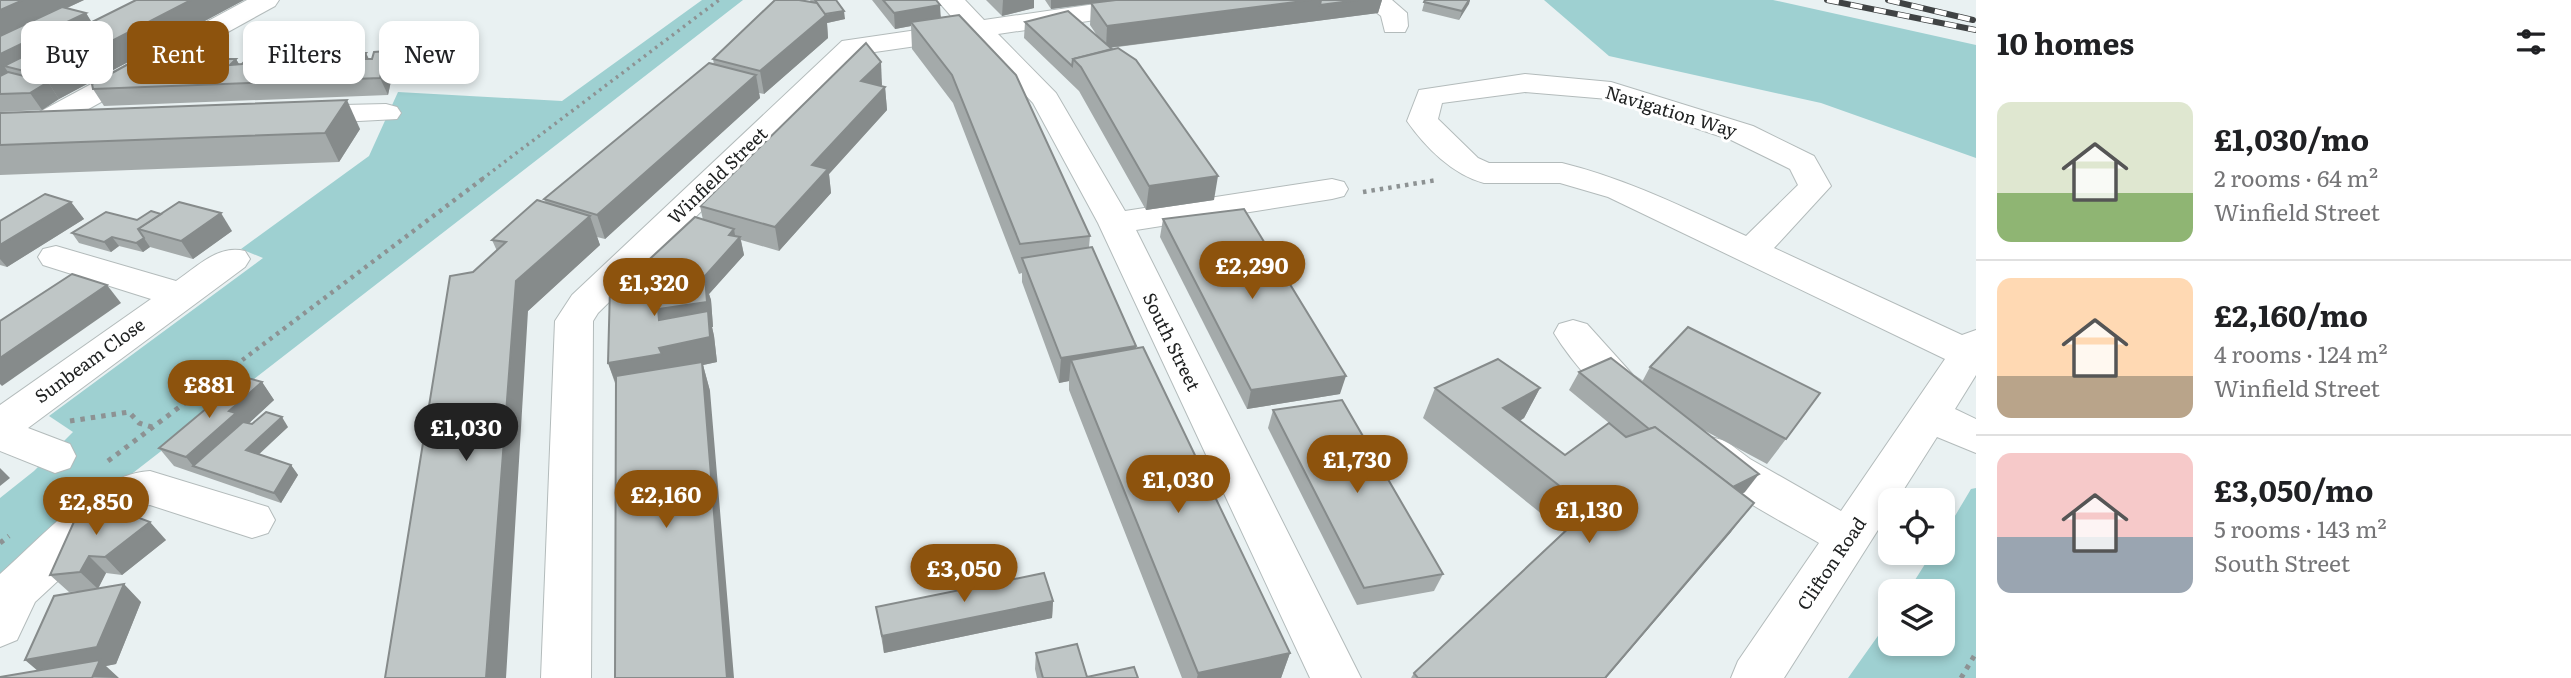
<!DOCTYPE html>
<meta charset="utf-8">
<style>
body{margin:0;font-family:Literata,serif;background:#f2f2f2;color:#202124;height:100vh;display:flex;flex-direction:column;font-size:26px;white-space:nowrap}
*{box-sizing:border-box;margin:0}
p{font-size:23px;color:#757577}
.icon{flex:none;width:38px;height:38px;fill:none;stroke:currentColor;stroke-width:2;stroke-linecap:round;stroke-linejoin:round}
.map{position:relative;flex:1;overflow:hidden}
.panel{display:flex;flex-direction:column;background:#fff;width:595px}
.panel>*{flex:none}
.top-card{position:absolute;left:21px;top:21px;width:665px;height:63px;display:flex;gap:14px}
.tools{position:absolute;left:1878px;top:488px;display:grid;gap:14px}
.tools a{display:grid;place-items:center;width:77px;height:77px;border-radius:14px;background:#fff;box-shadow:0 4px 10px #0003;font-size:35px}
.price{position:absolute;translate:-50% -60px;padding:0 16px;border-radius:24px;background:#8d530d;color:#fff;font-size:23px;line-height:46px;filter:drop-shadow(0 2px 4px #0008)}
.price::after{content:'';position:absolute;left:50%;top:42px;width:21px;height:16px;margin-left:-10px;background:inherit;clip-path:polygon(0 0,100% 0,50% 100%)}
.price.selected{background:#222;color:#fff}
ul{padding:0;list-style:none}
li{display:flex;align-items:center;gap:21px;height:175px;padding:0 21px}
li+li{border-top:2px solid #e0e0e0}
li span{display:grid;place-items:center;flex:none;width:196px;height:140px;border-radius:14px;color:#555}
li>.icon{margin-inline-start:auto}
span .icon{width:84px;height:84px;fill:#fffc;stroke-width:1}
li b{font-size:30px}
h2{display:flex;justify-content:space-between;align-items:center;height:84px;padding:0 21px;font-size:30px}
.pill{padding:0 24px;border-radius:14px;background:#fff;box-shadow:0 4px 10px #0003;font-size:24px;line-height:63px}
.pill.selected{background:#8d530d;color:#fff}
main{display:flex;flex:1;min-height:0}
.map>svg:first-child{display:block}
.green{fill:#9ed0d1}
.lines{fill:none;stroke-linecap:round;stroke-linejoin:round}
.minor-casing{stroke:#b3bbbb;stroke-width:2}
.path-far2{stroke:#8d9293;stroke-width:3.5;stroke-dasharray:2.5 4.5;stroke-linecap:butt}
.path-far1{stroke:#8d9293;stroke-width:4.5;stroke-dasharray:3.5 5;stroke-linecap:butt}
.path{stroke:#8d9293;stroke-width:5;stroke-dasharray:4.5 6;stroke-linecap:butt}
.minor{fill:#fff;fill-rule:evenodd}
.rail-casing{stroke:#404344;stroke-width:6}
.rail{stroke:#fff;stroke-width:4.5;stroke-dasharray:12;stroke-linecap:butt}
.wall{fill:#a4aaaa}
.shaded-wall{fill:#868b8b}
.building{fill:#bfc6c6;stroke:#868b8b;stroke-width:2}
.labels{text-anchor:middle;stroke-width:6;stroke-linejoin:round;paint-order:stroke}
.street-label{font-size:18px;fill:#202222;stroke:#fff}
</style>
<main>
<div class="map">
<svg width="1976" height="678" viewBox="0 0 1976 678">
<rect width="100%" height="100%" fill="#e9f1f2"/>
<g class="green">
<polygon points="702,0 743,0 0,576 0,498 34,471 73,432 49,416 263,258 241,249 369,156 398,92 562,101"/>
<polygon points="1544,0 1773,0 1976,45 1976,158 1821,103 1609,56"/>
<polygon points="1976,488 1976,678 1848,678 1890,619 1890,644 1942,644 1942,592 1908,591 1932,553 1942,553 1943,536 1971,489"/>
</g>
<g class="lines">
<g class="minor-casing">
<g id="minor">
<polygon points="247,0 279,0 275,6 54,128 43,131 32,128 28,122 32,116"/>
<polygon points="937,0 965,0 984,20 1123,0 1191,0 1187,6 1178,8 998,34 1056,93 1125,211 1332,179 1344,182 1348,189 1344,196 1332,199 1136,230 1361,678 1310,678 1098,223 1033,103 972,38 861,54 598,313 593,321 591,678 541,678 555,321 572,295 842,41 958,24"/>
<polygon points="1361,0 1392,0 1407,13 1408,26 1405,32 1385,32 1381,16"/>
<path d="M1525,74L1611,82L1753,126L1814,156L1831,186L1774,248L1962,335L1976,330V375L1955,409L1976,419V453L1937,437L1897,500H1890V511L1784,678H1731L1738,661L1819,543C1786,523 1707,485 1690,453L1696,441L1711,437L1726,441L1750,459L1841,511L1945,359L1608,197L1560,183H1484C1453,175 1425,147 1407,121L1419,90ZM1525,92L1608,99L1731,140L1790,169L1798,185L1746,236C1685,208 1627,179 1562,163H1489L1478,158L1438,119L1442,103Z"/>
<polygon points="386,104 397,107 401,113 397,119 301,124 290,121 286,115 290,109 301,106"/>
<path d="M56,246L176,281C197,267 218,244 245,251L250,259L245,267L28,428L70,444L76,456L70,468L55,473L0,451V405L151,299L43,265L38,257L43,249Z"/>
<path d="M1573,320L1587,324L1633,375L1651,387L1657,398L1651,409C1647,410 1640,413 1635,412C1610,410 1567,355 1554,333L1559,324Z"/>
<path d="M150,471L268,507L275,520L268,533L252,538L150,505L142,506L129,515L35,602L17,640L0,647V574C40,539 96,474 150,471Z"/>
</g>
</g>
<polyline class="path-far2" points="482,179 719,0"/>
<g class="path-far1">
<polyline points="1363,192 1437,180"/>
<polyline points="188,401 485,177"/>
</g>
<g class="path">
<polyline points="70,421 129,412 139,423 152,427"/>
<polyline points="108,461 190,399"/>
<polyline points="0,543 9,536"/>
<polyline points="1961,678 1976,653"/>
</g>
<use href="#minor" class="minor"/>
<g class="rail-casing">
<g id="rail">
<polyline points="1827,0 1976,30"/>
<polyline points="1888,0 1973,20"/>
</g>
</g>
<use href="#rail" class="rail"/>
</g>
<g class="wall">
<polygon points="0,0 84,0 67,8 86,13 91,22 136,0 244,0 59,99 42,110 0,112"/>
<polygon points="810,0 836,0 845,19 827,23 828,38 764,94 759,93 760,98 605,239 597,237 600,245 528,311 473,272 497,251 492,240 546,203 544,199 714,65 713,59 811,2"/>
<polygon points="872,0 936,0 941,18 1090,236 1089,247 1136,346 1136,349 1290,653 1281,678 1182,678 1069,390 1069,381 1059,383 1022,282 1022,273 1019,274 953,103 912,49 911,26 895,29"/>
<polygon points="986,0 1034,0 1034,8 1002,16"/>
<polygon points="1045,0 1382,0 1378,13 1110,48 1214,200 1146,210 1079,91 1024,38 1025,22 1098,37 1090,25 1091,4 1051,9"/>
<polygon points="1425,0 1470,0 1459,20 1422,11"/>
<polygon points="387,51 394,67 388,95 104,106 93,89 164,61 167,66 199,60 202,65 206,65 236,59 239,64 272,57 275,63 333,59 366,53 369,59 372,59"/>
<polygon points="882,85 881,86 885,87 887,110 829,174 831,193 779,251 741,240 744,255 709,294 711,300 713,327 712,327 714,336 717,362 703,365 710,391 616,386 608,363 628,286 626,281 703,220 700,206"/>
<polygon points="0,113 360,129 339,162 0,175"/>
<polygon points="71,202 84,219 7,267 0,265 0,221"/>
<polygon points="1163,219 1340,394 1247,409 1160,237"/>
<polygon points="137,220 232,231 193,259 150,247 143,252 119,246 111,252 79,243 72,233"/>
<polygon points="1650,367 1786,439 1767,464 1698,427 1745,492 1742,494 1731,532 1606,678 1411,678 1414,673 1564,532 1423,418 1435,388 1540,388 1524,418 1520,421 1565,455 1626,437 1569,390 1579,372 1642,382"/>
<polygon points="262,382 274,400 249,423 288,427 258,454 291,465 298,475 281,503 174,466 159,448"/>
<polygon points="1273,410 1443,574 1434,591 1357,605 1268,428"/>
<polygon points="77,515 166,540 122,575 106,573 98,588 141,602 116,664 106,666 37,671 85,591 69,592 50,575"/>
<polygon points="1053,601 1052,618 884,653 876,607"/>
<polygon points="1036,653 1087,677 1138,678 1037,678 1035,669"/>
</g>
<g class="shaded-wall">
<polygon points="23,0 84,0 0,39 0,10"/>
<polygon points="191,0 244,0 59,99 44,76"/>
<polygon points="1003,0 1034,0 1034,8 1002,16"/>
<polygon points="1051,0 1118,0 1051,9"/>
<polygon points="1311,0 1382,0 1378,13 1106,48 1107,26"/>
<polygon points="1469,0 1470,0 1469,4 1459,20 1462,11"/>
<polygon points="940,5 941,21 911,22 911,26 895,29 894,13"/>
<polygon points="844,11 845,19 827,23 828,38 764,94 760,71 825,15"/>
<polygon points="86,13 96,29 4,66 8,72 0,77 0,54"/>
<polygon points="387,51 394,67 388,95 380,78"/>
<polygon points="330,53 338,70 325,60"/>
<polygon points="366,53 373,69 361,59"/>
<polygon points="309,55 317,72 304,62"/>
<polygon points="272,57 280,73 267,63"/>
<polygon points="236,59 245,75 230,65"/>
<polygon points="164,61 173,78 151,74"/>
<polygon points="881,62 882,85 863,104 861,81"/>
<polygon points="756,75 760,98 605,239 597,215"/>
<polygon points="48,82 59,99 42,110 30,93"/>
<polygon points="885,87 887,110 829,174 831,193 779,251 775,227 812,165"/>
<polygon points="347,100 360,129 339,162 325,133"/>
<polygon points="1218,176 1214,200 1146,210 1149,186"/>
<polygon points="71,202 84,219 7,267 0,259 0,245"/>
<polygon points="221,213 232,231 193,259 181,241"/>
<polygon points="590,216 600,245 528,311 506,678 486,678 516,281"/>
<polygon points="734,229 736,241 740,237 744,255 709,294 711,300 713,327 712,327 714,336 717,362 703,365 710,391 734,678 727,678 608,363 659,348 658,309 705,276 729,235"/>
<polygon points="112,237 119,246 111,252 104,242"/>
<polygon points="144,238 150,247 143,252 136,243"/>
<polygon points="677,268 681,286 662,283"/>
<polygon points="107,285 121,303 2,386 0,384 0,358"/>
<polygon points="1136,346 1133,371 1071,360 1069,381 1059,383 1061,358"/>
<polygon points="1346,376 1340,394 1247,409 1251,390"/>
<polygon points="262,382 274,400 246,426 193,466 200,475 186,457 229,411"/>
<polygon points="1540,388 1524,418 1495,435 1503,408"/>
<polygon points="282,417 288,427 253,460 246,450"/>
<polygon points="291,465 298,475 281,503 274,493"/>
<polygon points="0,468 10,478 0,486"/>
<polygon points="1759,474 1745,492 1711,509 1725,491"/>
<polygon points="1754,503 1731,532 1606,678 1605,678"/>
<polygon points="150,522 166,540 122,575 105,557"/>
<polygon points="89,556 106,573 98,589 80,572"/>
<polygon points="124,584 141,602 116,664 106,666 119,678 45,677 25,660"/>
<polygon points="1053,601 1052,618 884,653 882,636"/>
<polygon points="1290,653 1281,678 1197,678 1198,673"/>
</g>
<g class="building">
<polygon points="0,0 23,0 0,10"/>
<polygon points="136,0 191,0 44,76 4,66"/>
<polygon points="775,0 799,0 817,3 826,15 760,71 713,59"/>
<polygon points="815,0 836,0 844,11 825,14"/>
<polygon points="883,0 936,0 940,5 894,13"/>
<polygon points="1116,0 1311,0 1107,26 1091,3"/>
<polygon points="1321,0 1358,0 1320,5"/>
<polygon points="1425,0 1469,0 1462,11 1424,2"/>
<polygon points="62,7 86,13 0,54 0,36"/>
<polygon points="1068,11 1112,49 1073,59 1072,66 1025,22"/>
<polygon points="959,15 1016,75 1090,236 1020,244 952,75 911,22"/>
<polygon points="866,43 881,62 861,81 885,87 812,165 828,169 775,227 700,206"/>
<polygon points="1118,48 1136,60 1218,176 1149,186 1081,67 1073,59"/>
<polygon points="387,51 380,78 93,89 92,84 132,62 164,61 151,74 156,74 174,61 199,60 194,66 206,65 211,59 236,59 230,65 242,64 248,58 272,57 267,63 279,63 285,56 309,55 304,62 311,62 316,54 330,53 325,60 332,60 337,53 366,53 361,59 372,59 374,52"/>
<polygon points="709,63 756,75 597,215 544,199"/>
<polygon points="8,72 48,82 30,93 0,94 0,76"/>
<polygon points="347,100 325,133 0,145 0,113"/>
<polygon points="45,194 71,202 0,245 0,221"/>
<polygon points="537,200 590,216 516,281 486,678 385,678 450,276 473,272 506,242 492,240"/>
<polygon points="179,202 221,213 181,241 138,229"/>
<polygon points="1244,209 1346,376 1251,390 1163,219"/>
<polygon points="151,211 161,214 138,229 144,238 136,243 112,237 104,242 72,233 106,212 137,220"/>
<polygon points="695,217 734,229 729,235 740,237 705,276 677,268 663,281 655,282 626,281"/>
<polygon points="1092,247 1136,346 1061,358 1022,258"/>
<polygon points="72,274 107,285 0,358 0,321"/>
<polygon points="705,276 707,302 658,309 659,320 708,311 710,337 659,348 662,354 608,363 610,288"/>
<polygon points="1688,327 1820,393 1786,439 1650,367"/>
<polygon points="1143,347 1290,653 1198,673 1071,360"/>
<polygon points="1611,358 1759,474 1733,487 1655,427 1649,429 1579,372"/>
<polygon points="1498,359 1540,388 1503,408 1565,455 1609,423 1626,437 1655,427 1754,503 1605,678 1418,678 1414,673 1589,509 1435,388"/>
<polygon points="702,362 727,678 615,678 616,376"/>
<polygon points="244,377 262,382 229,411 236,413 186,457 159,448"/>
<polygon points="1342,400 1443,574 1364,588 1273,410"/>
<polygon points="266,412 282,417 246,450 291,465 274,493 193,466 243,422 252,424"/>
<polygon points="105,505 150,522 105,557 89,556 80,572 50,575 77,515"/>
<polygon points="1044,573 1053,601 882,636 876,607"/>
<polygon points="124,584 97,647 25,660 54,596"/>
<polygon points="1077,644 1087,677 1134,667 1138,678 1043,678 1036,653"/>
<polygon points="100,660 92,678 0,678 0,677"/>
</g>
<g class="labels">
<g class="street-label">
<text transform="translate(1671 112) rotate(17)" y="6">Navigation Way</text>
<text transform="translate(718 176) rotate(-44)" y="6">Winfield Street</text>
<text transform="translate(1171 342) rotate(64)" y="6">South Street</text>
<text transform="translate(90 361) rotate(-36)" y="6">Sunbeam Close</text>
<text transform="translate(1832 564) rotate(-56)" y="6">Clifton Road</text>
</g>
</g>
</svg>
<div class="tools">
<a><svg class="icon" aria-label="locate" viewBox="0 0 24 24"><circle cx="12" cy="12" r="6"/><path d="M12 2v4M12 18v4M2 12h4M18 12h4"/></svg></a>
<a><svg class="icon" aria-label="layers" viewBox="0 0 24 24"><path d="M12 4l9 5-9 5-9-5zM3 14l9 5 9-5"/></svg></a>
</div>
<b class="price" style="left:1252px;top:301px">£2,290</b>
<b class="price" style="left:654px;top:318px">£1,320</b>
<b class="price" style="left:209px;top:420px">£881</b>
<b class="price selected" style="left:466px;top:463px">£1,030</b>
<b class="price" style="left:1357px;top:495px">£1,730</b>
<b class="price" style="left:1178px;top:515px">£1,030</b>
<b class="price" style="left:666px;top:530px">£2,160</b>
<b class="price" style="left:96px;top:537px">£2,850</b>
<b class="price" style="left:1589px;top:545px">£1,130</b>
<b class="price" style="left:964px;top:604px">£3,050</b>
<div class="top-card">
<a class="pill">Buy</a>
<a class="pill selected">Rent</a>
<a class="pill">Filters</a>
<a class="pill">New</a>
</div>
</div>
<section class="panel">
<h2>10 homes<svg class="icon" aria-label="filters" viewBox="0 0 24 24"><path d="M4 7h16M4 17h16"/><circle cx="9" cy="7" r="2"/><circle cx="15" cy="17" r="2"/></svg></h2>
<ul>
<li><span style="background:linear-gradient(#dfe7d0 65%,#8fb573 0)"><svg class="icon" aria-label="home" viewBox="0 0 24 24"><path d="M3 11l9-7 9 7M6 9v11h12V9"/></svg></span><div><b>£1,030/mo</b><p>2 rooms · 64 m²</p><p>Winfield Street</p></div></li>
<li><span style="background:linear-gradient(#ffd9b3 70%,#b9a48a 0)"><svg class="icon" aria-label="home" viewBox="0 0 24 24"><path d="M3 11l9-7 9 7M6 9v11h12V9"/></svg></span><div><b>£2,160/mo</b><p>4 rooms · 124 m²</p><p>Winfield Street</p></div></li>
<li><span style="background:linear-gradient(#f6c9c9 60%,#9aa5b1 0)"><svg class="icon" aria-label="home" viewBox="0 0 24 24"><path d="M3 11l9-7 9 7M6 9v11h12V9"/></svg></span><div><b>£3,050/mo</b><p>5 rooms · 143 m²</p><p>South Street</p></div></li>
</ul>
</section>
</main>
